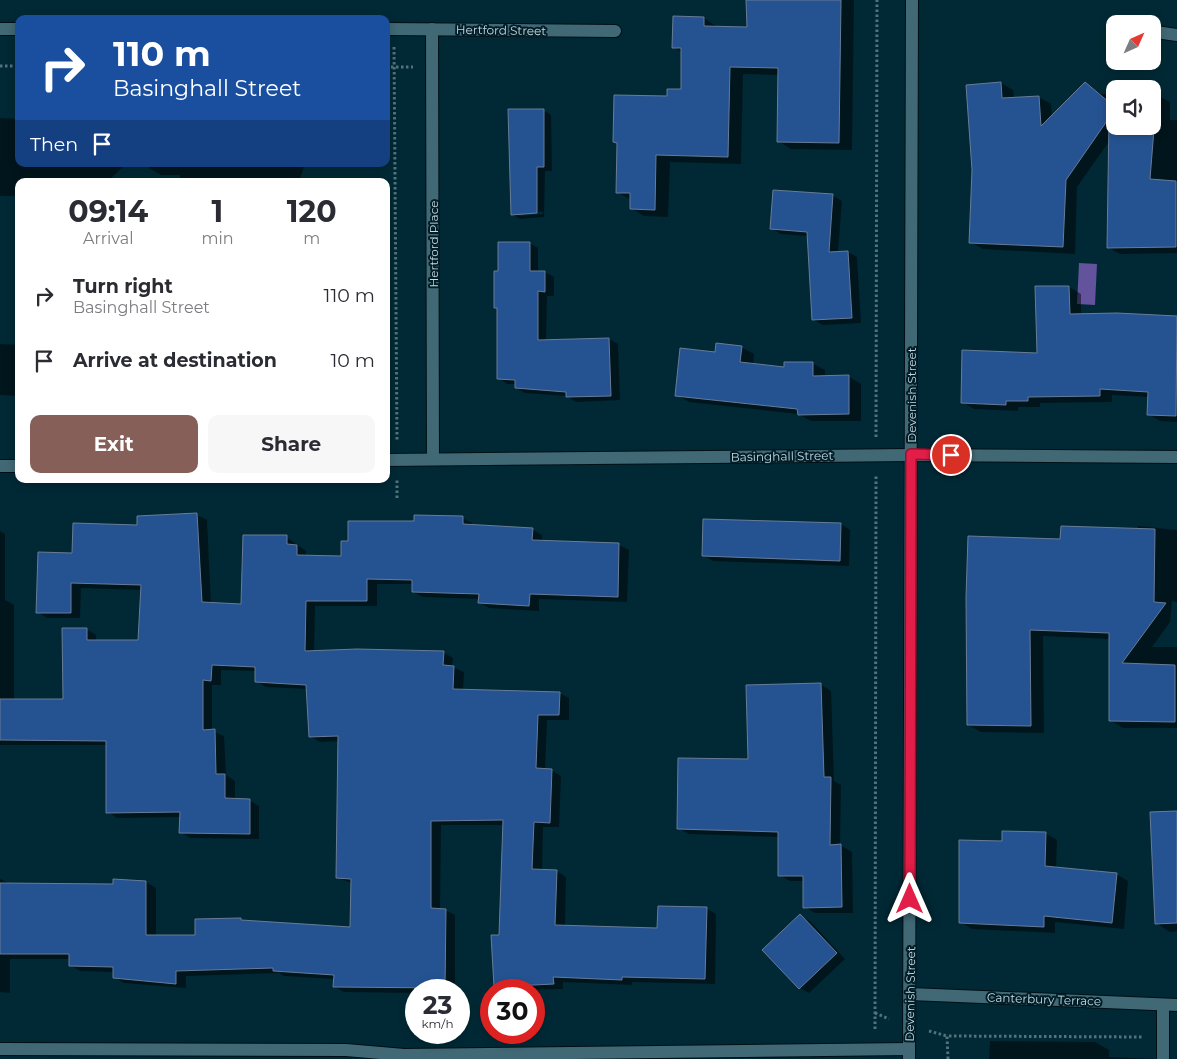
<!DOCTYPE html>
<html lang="en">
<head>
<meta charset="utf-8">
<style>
	:root { --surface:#fff; --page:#f7f7f7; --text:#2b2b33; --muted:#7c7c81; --accent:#855f58 }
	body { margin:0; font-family:Montserrat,sans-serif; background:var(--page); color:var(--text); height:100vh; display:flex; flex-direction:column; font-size:19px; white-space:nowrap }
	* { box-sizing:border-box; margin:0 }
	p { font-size:16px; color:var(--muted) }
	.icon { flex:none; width:28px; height:28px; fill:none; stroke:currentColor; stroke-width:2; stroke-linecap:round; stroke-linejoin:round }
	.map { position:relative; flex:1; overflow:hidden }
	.panel { position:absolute; left:15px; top:178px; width:375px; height:305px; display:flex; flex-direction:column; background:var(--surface); border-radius:10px; box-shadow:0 2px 8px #0003 }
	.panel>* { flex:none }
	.top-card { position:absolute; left:15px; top:15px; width:375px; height:152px; border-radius:10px; box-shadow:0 2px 8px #0003; background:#1a4fa0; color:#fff; overflow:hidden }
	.needle { width:32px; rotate:45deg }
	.controls { position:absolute; left:1106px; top:15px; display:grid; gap:10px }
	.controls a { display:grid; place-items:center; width:55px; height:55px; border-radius:10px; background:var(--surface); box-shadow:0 2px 8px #0003; font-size:25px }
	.speed { position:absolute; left:405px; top:979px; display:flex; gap:10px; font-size:25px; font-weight:700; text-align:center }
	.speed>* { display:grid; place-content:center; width:65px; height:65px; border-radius:50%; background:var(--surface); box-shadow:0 2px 8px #0003; line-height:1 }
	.speed small { font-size:12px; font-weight:400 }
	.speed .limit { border:8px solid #d22; background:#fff; color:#111 }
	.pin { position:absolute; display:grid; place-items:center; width:42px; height:42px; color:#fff; margin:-21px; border:2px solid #fff; border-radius:50%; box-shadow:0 1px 5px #0007 }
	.me { position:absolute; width:55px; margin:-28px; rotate:0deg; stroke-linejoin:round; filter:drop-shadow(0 0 4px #0008) }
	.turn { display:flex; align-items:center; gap:18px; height:105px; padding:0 15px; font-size:22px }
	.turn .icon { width:65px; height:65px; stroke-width:2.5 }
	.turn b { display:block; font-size:35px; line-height:42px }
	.then { display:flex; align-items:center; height:48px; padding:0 15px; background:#0003; gap:10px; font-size:19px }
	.eta { display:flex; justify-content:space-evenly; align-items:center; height:85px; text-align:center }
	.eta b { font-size:30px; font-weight:700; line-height:35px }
	.action { display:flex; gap:10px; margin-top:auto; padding:10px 15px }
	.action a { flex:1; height:58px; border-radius:10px; background:var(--accent); color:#fff; font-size:20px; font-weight:700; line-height:58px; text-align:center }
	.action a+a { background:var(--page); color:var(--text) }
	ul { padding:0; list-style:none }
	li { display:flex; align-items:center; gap:15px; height:65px; padding:0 15px }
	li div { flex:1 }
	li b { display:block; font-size:19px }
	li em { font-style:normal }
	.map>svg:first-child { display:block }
	.water { fill:#63529c }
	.shadow { fill:#0007; fill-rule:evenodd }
	.building { fill:#255392; stroke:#687b97 }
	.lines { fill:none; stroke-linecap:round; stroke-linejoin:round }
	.lane-casing { stroke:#001016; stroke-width:14 }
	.street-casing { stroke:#001016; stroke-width:14 }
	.path { stroke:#52737d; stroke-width:3; stroke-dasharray:2.5 2.5; stroke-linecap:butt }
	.lane { stroke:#416875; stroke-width:12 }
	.street { stroke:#416875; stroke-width:12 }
	.route-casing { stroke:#92132f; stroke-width:12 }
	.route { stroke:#e11d48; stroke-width:9 }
	.labels { text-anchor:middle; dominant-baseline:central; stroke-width:4; stroke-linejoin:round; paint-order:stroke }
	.street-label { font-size:12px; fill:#c5dae2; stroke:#011e28 }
</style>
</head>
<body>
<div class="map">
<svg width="1177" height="1059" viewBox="0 0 1177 1059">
	<rect width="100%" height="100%" fill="#002935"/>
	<path class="water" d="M1079,263L1097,264L1095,305L1077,304Z"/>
	<g class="shadow">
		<path d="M747,0H854L852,150L791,149L778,141L779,75L743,74L741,164L670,162L668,217L644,216L631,208V200L617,192L619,144L614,142L668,98L682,90V52L673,47L704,18L717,27L749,28Z"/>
		<path d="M1001,83L1013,90L1014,99L1039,97L1051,104L1052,117L1086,84L1101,94H1115V126H1152V95H1157L1170,102V120H1177V253L1120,254L1108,247L1110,140L1077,187L1075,254L983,249L970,242Z"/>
		<path d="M543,110L551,115L552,171H545L544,217L520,219L512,214ZM543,212V214L519,216V213Z"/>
		<path d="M0,118L19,119V164H126L108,181H19V196H0Z"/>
		<path d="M149,164H299L304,167L299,181H180V175H161L149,168Z"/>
		<path d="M832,195L842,201L838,252H848L857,257L861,323L823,325L814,320L808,236L781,234L772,229Z"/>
		<path d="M529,243L538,248V272H545L554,277V296H547L546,341L609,339L618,344L620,400L576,402L567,396L525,393L516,388V384H507L498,378L499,272Z"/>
		<path d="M1069,287L1081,294V315L1177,317V422L1160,421L1148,414L1149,397L1112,395V402L1040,403V407H1018V411L974,409L962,402L1038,354Z"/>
		<path d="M0,344L19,345V396L0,395Z"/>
		<path d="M741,347L754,354L753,365L785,368L812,363L825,370V377L848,376L861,384V421H811L798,414L689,402L677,395L716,353Z"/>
		<path d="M197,515L207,520L211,604L243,605L286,537L306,551V556L342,558L349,542L415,522L462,518L472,523V526L532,529L542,535V542L619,545L629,550L627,602L539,599V611L489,608L480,603V599L423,597L413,592L414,584H377V606H315L314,652H443L453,658L452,667L464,672L463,690L559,693L569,698V720H547L545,770H551L561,776L559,827H543L542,870L557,871L566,877L565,927L659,929L706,908L716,914L715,984L632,982V985L563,982V989L501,990L495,987L500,936L504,825H441L440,910H445L455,915V990H416V993L344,992L335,987V979L284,976L279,973L186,976V988L124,983L114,977V972L80,971L70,965V959H10V993L0,992V879L10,884L115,886L146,882L156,888V937L196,936L240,919L245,922L351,929L352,883L338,878L339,741L320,742L310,736L308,689L266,687L256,681L257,671L221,670V685H212V731L224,736L226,775L235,781V800H249L259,806V839L190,838L181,832V817L117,818L108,812V745H0V531L5,534V600L14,605V701L64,700L86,629L96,635V641L139,642L142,590L81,588L80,618H47L38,612L73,554L139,527Z"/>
		<path d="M704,520L841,524L850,530L849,566L713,561L703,555Z"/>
		<path d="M1138,526L1177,530V602L1172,601L1170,622L1152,647H1177V728H1123L1110,720V639L1043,636L1044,733L981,732L968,725L1062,541L1138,530Z"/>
		<path d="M820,684L831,691L834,781L841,785L840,845L852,852L853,913H815L805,907L804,881H790L780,875L779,837L689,834L678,828L749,760Z"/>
		<path d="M1177,813V931L1170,932L1156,923Z"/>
		<path d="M1045,833L1057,840L1056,869L1116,874L1128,881L1124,929L1055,922V933L972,929L960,922Z"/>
		<path d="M800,916L810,921L845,959L809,993L800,988Z"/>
		<path d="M990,1041L1095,1042L1109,1050V1057L1158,1059H989Z"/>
	</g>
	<g class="building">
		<path d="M746,0H841L839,143L777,142L778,68L730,67L728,157L656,155L655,210L630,209V193H616L617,143L613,142L614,95L667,96V89H681V48H672L673,16L704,17V26L747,27Z"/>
		<path d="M1001,82L1002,98L1039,96L1041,126L1085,82L1110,103V100H1115V126H1152V96L1158,95L1159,125L1154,129L1150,179L1176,181V247L1107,248L1109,118L1066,180L1063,247L969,243L972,170L966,85Z"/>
		<path d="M508,109H544V167H537V213L511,215Z"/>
		<path d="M773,190L833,194L829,252L848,251L852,318L812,320L807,232L770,229Z"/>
		<path d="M498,242H530V271H545V292L538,291V340L609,338L611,396L566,397V392L515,388V380L497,379V308H494V271H498Z"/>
		<path d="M1035,286H1069L1070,314L1117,313L1177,316L1176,416L1147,415L1148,392L1100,389V396L1028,397V401H1006V405L961,403L962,350L1037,353Z"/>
		<path d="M716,343L742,346L740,362L784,367V362H813V376L849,375V414L798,415L797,409L675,396L680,348L715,352Z"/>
		<path d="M197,513L202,602L241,604L243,535H287V544L297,545V555L341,556V541H348V521H414V515L463,516V524L533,528L532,540L619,543L618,597L530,594L529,606L478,603L479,594L412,592V580L367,579V601H306L305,651L357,649L444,651L443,665L454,666L453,689L560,692L559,715H538L536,768L552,769L550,823L534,822L532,869L557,870L555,925L657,928L658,906L707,907L705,979L622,977V980L553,977L554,984L494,987L491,935H499L503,820L431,821V908L446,909L445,988L333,987L334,975L273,971V968L176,971V984L113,978V967L69,966V954H0V883L113,884V879L146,881V935H195V919L241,918V920L350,927L351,879L336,878L338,736L309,737L306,685L255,682V667L212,665L211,681L203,680V730L215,729L216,774H225V798L250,799V834L179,833L180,812L106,813V741L0,740V699H63L62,628H87V640H138L141,585L71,583V613H36L38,552L72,553L73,523L137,525V516Z"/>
		<path d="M703,519L841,523L840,561L702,556Z"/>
		<path d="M1061,526L1155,529L1154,602L1166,603L1122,663L1175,665V722L1109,721V633L1030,630L1031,726L967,725L966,597L968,536L1060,539Z"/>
		<path d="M821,683L824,777H831L830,845L841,844L842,907L803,908V876H778V832L677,829L678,758L748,759L746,685Z"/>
		<path d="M1177,811V923L1155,924L1150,812Z"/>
		<path d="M1002,831L1046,832L1045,866L1117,873L1112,923L1044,916V927L959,923V840L1002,841Z"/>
		<path d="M800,914L837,953L799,989L762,950Z"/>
	</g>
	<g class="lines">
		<g class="lane-casing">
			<path id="lane" d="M1163,1059V1005"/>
		</g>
		<g class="street-casing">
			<g id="street">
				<path d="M0,29H19"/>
				<path d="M386,29L615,31"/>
				<path d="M432,29L433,459"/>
				<path d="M1156,32L1177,35"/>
				<path d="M386,460L911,455L1177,457"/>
				<path d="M0,466H19"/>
				<path d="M910,994L1177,1005"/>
				<path d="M0,1049L346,1050L404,1055L909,1049"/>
				<path d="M909,1059L912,0"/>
			</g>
		</g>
		<g class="path">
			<path d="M394,47L397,441"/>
			<path d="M0,66H19"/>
			<path d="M386,67H413"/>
			<path d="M876,437L877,0"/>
			<path d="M397,498V480"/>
			<path d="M875,1013L889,1019"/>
			<path d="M875,1029L876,476"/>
			<path d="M929,1031L947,1036"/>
			<path d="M948,1059L947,1036L1144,1037"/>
		</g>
		<use href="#lane" class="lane"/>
		<use href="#street" class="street"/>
	</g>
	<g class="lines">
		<g class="route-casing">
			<path id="route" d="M910,899L911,454L951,455"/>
		</g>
		<use href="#route" class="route"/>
	</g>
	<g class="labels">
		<g class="street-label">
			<text transform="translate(501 30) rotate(1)">Hertford Street</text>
			<text transform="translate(433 244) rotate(-90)">Hertford Place</text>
			<text transform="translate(911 395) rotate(-90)">Devenish Street</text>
			<text transform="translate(782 456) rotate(-1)">Basinghall Street</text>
			<text transform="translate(910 994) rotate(-89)">Devenish Street</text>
			<text transform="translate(1044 999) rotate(2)">Canterbury Terrace</text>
		</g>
	</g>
</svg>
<div class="controls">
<a><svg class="needle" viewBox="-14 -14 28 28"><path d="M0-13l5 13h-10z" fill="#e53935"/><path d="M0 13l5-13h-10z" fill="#7c7c81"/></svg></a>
<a><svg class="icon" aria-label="sound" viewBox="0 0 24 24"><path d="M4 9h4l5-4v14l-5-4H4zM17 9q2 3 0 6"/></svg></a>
</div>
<div class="speed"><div>23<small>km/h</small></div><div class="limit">30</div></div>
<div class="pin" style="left:951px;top:455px;background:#d93025"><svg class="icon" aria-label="arrive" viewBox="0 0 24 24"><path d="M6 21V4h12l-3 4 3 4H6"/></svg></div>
<svg class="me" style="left:910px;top:899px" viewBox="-20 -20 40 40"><path d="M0-17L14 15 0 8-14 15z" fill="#e11d48" stroke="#fff" stroke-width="4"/></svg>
<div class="top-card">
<div class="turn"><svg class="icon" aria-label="right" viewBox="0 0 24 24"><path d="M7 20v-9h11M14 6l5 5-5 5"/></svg><div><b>110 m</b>Basinghall Street</div></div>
<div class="then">Then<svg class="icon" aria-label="arrive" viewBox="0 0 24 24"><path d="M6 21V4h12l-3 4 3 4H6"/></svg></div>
</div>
<section class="panel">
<div class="eta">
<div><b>09:14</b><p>Arrival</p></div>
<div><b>1</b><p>min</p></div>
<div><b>120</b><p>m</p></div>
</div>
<ul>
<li><svg class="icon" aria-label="right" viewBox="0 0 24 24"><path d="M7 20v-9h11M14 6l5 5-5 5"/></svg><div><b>Turn right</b><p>Basinghall Street</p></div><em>110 m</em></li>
<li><svg class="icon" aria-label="arrive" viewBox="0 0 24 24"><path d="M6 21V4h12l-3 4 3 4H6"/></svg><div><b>Arrive at destination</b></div><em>10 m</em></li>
</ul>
<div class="action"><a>Exit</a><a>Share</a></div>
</section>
</div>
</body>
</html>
